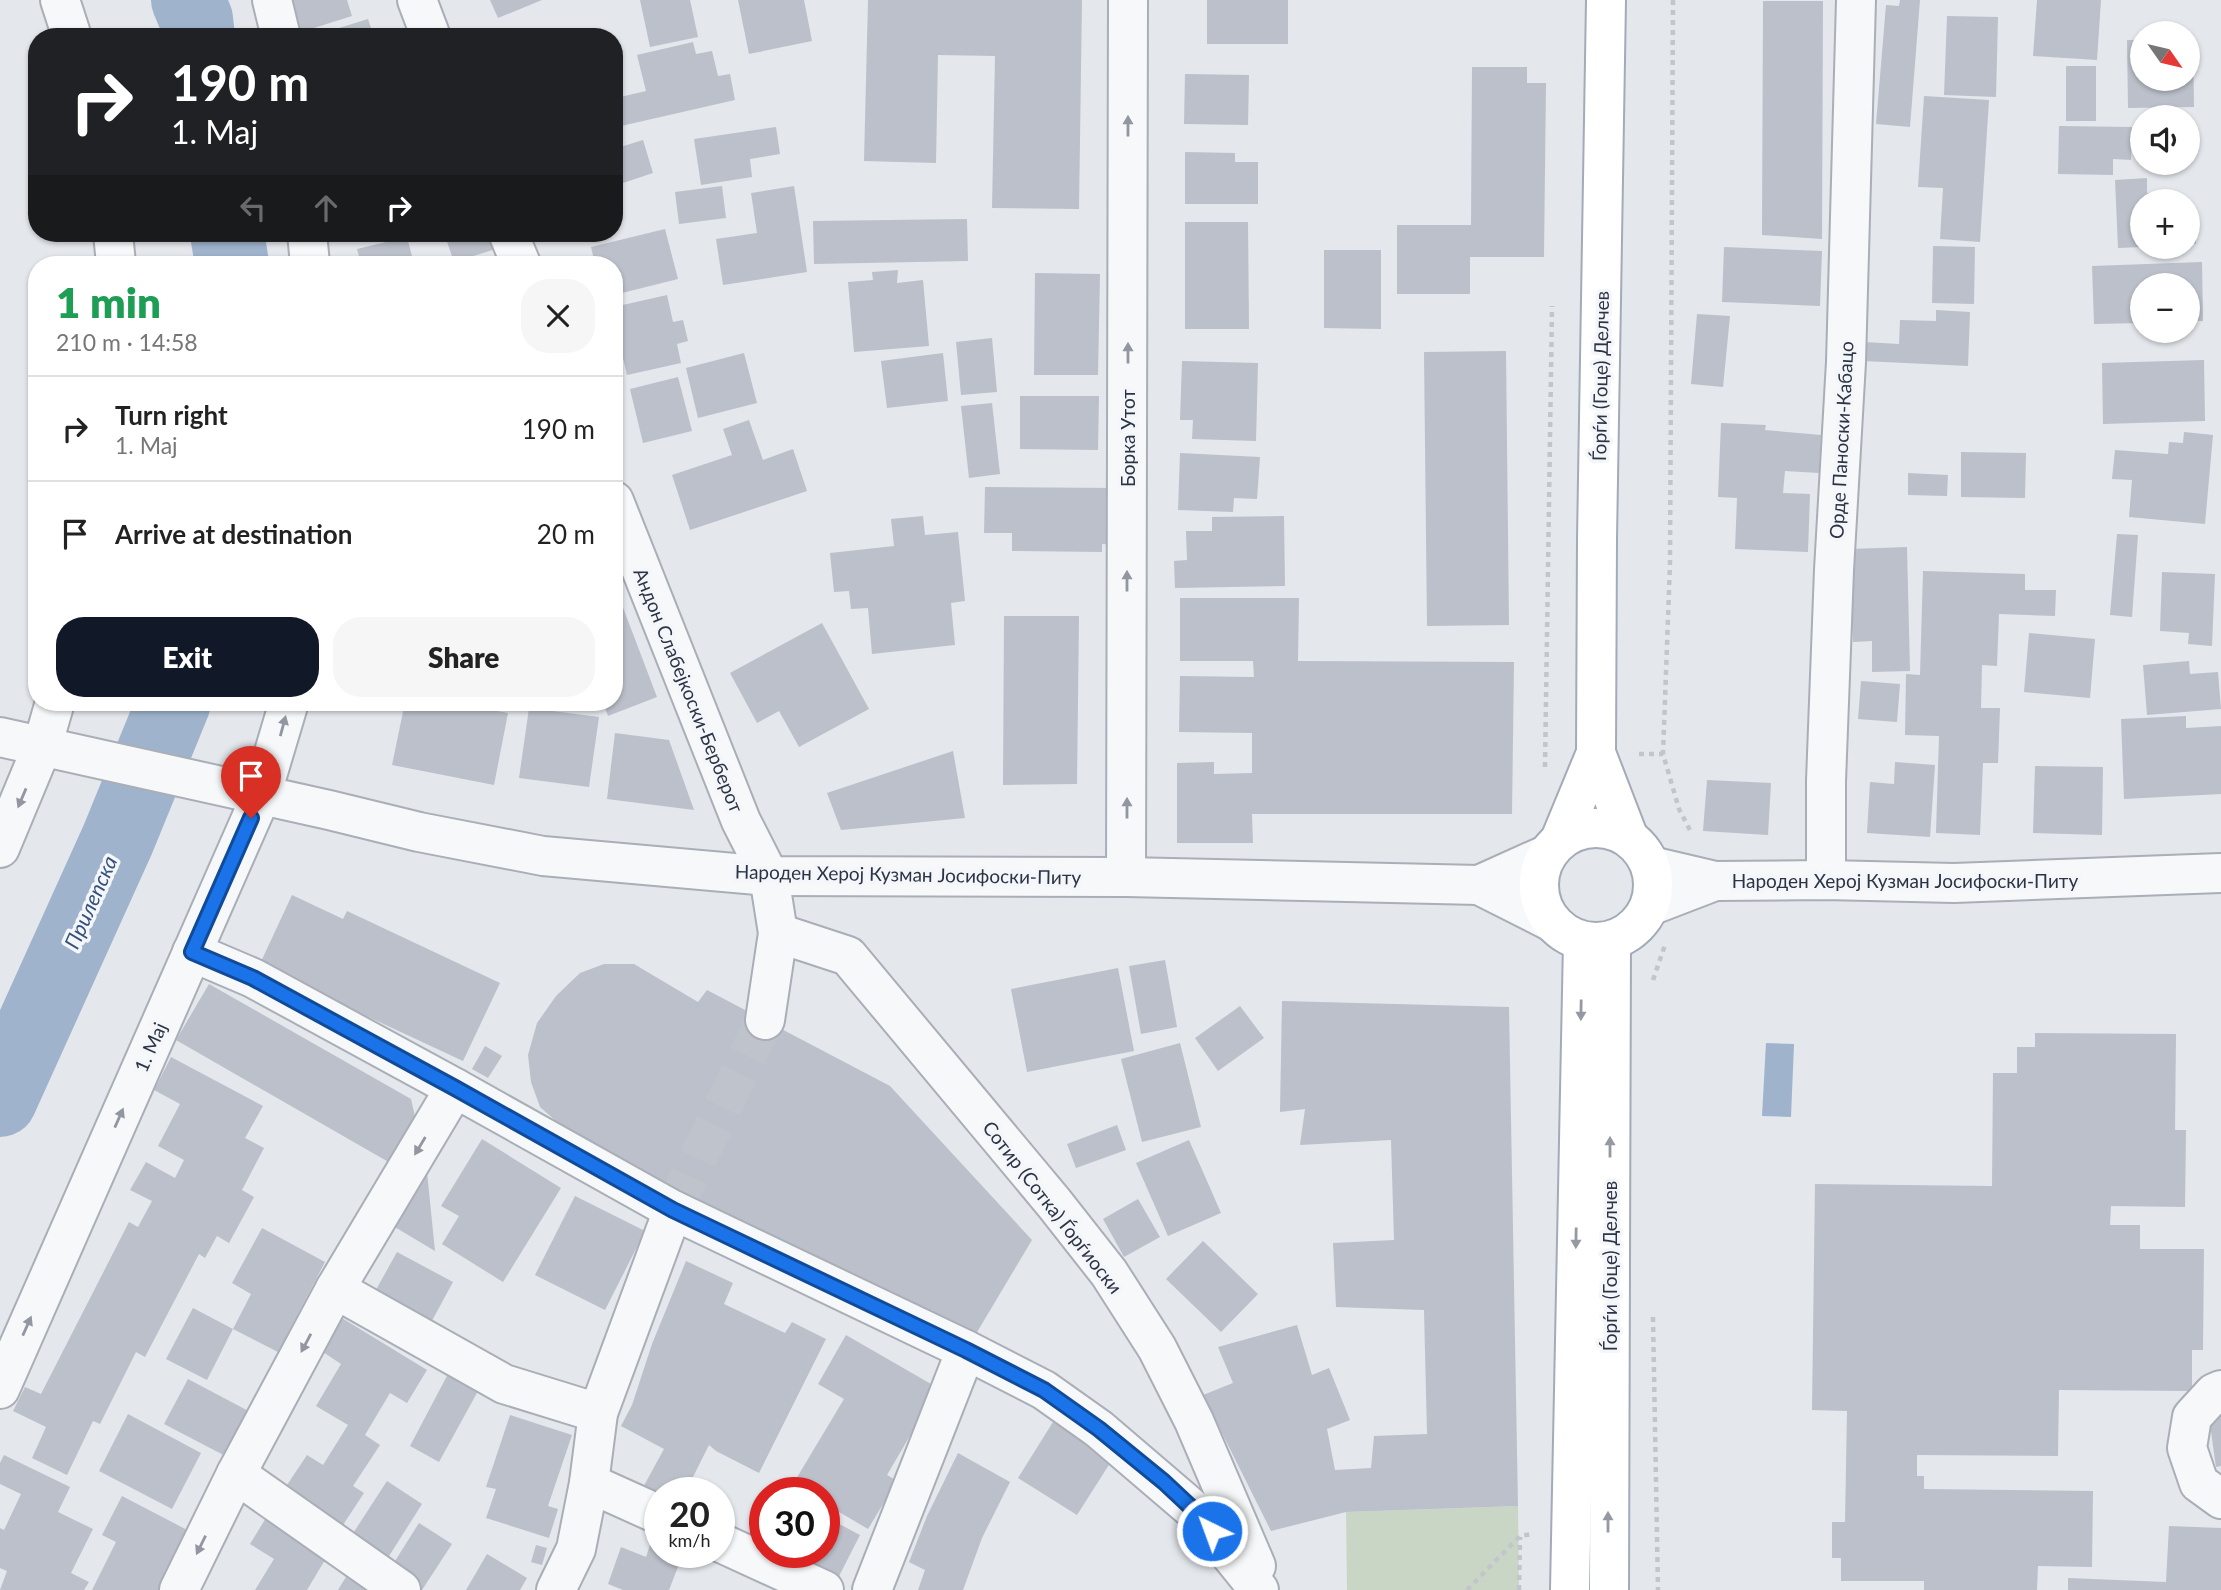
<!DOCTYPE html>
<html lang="en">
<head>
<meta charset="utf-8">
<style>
	:root { --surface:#fff; --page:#f6f6f6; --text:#222; --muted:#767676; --line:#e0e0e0; --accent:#111827 }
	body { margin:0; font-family:Lato,sans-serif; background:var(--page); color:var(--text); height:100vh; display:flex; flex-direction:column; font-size:26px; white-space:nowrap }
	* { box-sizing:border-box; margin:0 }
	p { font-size:23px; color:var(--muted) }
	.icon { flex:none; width:38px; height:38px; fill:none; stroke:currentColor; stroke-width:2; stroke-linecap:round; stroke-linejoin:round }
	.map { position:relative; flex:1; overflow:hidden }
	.side { position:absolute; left:28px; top:256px; width:595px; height:455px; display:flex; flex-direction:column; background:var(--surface); border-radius:28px; box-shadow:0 2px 5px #0004 }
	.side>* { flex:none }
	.guide { position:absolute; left:28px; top:28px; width:595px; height:214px; border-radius:28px; box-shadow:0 2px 5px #0004; background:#202124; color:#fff; overflow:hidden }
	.needle { width:46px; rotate:124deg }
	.tools { position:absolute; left:2130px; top:21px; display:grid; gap:14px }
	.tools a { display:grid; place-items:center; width:70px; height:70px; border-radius:50%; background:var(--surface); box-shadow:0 2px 5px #0004; font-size:35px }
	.speed { position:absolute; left:644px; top:1477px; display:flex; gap:14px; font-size:35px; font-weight:700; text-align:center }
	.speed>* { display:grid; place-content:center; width:91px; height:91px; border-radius:50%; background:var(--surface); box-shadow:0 2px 5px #0004; line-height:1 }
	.speed small { font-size:18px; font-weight:400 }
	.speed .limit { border:10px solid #d22; background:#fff; color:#111 }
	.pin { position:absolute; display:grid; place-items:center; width:60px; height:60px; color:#fff; margin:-72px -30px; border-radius:50% 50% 50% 0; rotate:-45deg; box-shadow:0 0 7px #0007 }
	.pin .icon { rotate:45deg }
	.me { position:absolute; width:77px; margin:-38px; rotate:318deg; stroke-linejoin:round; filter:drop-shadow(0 0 5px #0008) }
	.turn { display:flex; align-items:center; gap:24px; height:147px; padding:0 28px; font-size:32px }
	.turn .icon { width:91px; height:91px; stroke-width:2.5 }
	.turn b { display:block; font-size:49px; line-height:60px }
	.lanes { display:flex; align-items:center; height:66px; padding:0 28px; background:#0003; justify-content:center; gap:35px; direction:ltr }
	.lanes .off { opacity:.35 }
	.round { display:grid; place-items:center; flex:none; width:74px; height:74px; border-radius:28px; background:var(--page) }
	.headline { display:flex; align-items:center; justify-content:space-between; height:119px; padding:0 28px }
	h1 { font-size:42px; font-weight:800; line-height:52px; color:#1e9e55 }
	.cta { display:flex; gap:14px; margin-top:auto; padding:14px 28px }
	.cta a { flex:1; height:80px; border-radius:28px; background:var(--accent); color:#fff; font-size:28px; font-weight:800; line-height:80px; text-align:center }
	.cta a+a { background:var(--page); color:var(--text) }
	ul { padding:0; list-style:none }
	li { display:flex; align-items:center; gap:21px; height:105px; padding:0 28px; border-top:2px solid var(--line) }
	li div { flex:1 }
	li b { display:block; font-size:26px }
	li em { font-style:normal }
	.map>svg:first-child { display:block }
	.green { fill:#c9d6c5 }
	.water { fill:#9fb4cc }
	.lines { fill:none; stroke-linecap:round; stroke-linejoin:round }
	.river { stroke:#9fb4cc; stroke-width:74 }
	.building { fill:#bbc0ca }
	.minor-tunnel { stroke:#bfc3cb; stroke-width:38; stroke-dasharray:38 19; stroke-linecap:butt }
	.minor-casing { stroke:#a9aeb7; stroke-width:42 }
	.major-casing { stroke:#a3abb8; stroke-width:42 }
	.path { stroke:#c2c5cb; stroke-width:4.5; stroke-dasharray:5 5; stroke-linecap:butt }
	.minor { stroke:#f7f8fa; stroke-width:38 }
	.major { stroke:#fff; stroke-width:38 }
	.oneway { fill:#9196a0 }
	.oneway2 { fill:#959aa2 }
	.route-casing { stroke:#114b97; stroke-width:18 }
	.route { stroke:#1a73e8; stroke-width:12 }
	.labels { text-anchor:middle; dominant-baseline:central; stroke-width:7; stroke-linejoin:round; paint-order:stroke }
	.street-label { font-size:19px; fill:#2b3445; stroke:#f4f6f9 }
	.water-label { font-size:21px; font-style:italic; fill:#34527a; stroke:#f4f6f9 }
</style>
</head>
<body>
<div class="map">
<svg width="2221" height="1590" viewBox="0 0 2221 1590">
	<rect width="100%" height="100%" fill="#e4e7ec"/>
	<path class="green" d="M1518,1506L1519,1590H1347L1346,1512Z"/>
	<path class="water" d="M1766,1043L1794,1044L1791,1117L1762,1116Z"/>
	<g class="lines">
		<g class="river">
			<path d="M188,0L196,19L198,37"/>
			<path d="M227,233L232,264"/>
			<path d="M0,1100L118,839L174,702"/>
		</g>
	</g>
	<g class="building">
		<path d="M288,0H347L352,16L298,33Z"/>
		<path d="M490,0H542L498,18Z"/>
		<path d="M640,0H690L698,37L650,47Z"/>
		<path d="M738,0H804L812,41L749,54Z"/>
		<path d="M868,0H1082L1079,209L992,208L995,56L938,55L936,163L864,161Z"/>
		<rect x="1207" y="0" width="81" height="44"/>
		<path d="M1900,0H1920L1910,127L1876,124L1886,5L1899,6Z"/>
		<path d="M2037,0H2101L2097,60L2033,56Z"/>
		<path d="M1763,1H1823L1822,239L1762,235Z"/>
		<path d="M1947,16L1998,17L1996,97L1944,95Z"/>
		<path d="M368,19L374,37H320V34Z"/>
		<path d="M2188,39H2193L2194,107L2128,108L2127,40H2142V79H2188Z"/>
		<path d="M693,42L696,54L712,51L718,76L730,74L735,100L621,126L616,98L646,91L637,55Z"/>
		<rect x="2066" y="66" width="30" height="55"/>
		<path d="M1472,67H1527V83H1546L1544,257H1470V294H1397V225H1471Z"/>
		<path d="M1185,74L1249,75L1248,125L1184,124Z"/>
		<path d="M1924,96L1989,100L1980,242L1940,239L1943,188L1918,187Z"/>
		<path d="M2059,126L2132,127L2131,160L2113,159V175L2058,174Z"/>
		<path d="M776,127L780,154L750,159L752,177L701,185L694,139Z"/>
		<path d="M643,140L653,173L614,186V149Z"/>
		<path d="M1185,152L1235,153V162H1258V204H1185Z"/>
		<path d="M2147,178V193L2162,192L2163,201H2142V247L2118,248L2115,180Z"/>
		<path d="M722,186L726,218L679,224L675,192Z"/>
		<path d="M794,186L807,272L723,285L716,239L757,233L751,193Z"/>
		<path d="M2188,205H2194L2196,244H2188Z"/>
		<path d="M967,219L968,261L814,264L813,221Z"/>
		<path d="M1185,222H1248L1249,329H1185Z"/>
		<path d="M665,229L678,279L614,295V264H595L591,247Z"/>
		<path d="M331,233H372V234L333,242Z"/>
		<path d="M444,233H494L499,248L454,262Z"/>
		<path d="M407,237L414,264H361L357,249Z"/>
		<path d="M1933,246L1975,247L1974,304L1932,303Z"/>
		<path d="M1724,247L1822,251L1820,306L1722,302Z"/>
		<path d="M1324,250H1381V329L1324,328Z"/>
		<path d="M2202,262L2203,321H2188V285H2142V323L2094,324L2092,266Z"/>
		<path d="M898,270L897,283L923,280L929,346L854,352L848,282L873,280L872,272Z"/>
		<path d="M1035,273L1100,274L1098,375H1034Z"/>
		<path d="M667,295L673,322L683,320L688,341L677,344L681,363L627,375L614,320V307Z"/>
		<path d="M1936,310L1970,312L1968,366L1863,361L1864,342L1899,344L1900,320L1936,321Z"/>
		<path d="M1697,314L1730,316L1723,387L1691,384Z"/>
		<path d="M992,338L997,392L961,395L956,342Z"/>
		<path d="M1506,351L1509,625L1427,626L1424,352Z"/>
		<path d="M744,353L757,403L698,418L686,368Z"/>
		<path d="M943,353L948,401L887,408L881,361Z"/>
		<path d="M2204,360L2205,421L2103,424L2102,363Z"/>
		<path d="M1182,361L1258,363L1256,441L1192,439L1193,420H1180Z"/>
		<path d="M678,377L692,431L643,443L630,389Z"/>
		<path d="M1020,396H1099L1098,450L1020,449Z"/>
		<path d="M992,403L1000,474L969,478L961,406Z"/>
		<path d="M749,420L763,460L793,449L807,491L690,530L672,475L732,455L723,429Z"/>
		<path d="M1721,423L1766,425L1765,430L1821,435L1819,473L1785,471L1783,493L1810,494L1808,552L1735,549L1737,498L1718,497Z"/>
		<path d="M2184,432L2213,435L2205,524L2129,517L2132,480L2112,479L2115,450L2168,454L2169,442L2183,443Z"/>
		<path d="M1961,452L2026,453L2025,498L1961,497Z"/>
		<path d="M1180,453L1260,457L1257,499L1234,498L1233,512L1178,510Z"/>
		<path d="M1908,473L1948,475L1947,496L1908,495Z"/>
		<path d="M985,487L1117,488L1116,545L1102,544V552L1012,551V533H984Z"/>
		<path d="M923,516L925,535L958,532L965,601L951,603L955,645L872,654L868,608L851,609L849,591L834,592L830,553L894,546L891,519Z"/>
		<path d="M1284,516L1285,586L1175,588L1174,561L1187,560L1186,531H1212V517Z"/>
		<path d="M2117,534L2138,535L2132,617L2110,615Z"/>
		<path d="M1907,547L1910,671L1872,672V641L1853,642L1850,549Z"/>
		<path d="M1923,571L2025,574V590H2056L2055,616L1999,614L1997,666L1982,665L1981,708H2000L1998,763H1983L1980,835L1936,833L1939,736L1905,735L1906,674L1920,675Z"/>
		<path d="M2162,572L2215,574L2212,646L2188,644L2189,633L2160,631Z"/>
		<path d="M614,584L657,697L608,716L603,702H614Z"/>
		<path d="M1180,598H1299L1298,661L1514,662L1512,814H1252L1253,843H1177V763L1214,762V774L1252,773V733L1179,732L1180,676L1254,677L1253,661H1180Z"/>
		<path d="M1004,616H1079L1077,784L1003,785Z"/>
		<path d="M822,623L869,709L799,747L779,711L757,723L730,673Z"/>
		<path d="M2029,633L2095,639L2090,698L2024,692Z"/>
		<path d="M2189,661L2190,674L2218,672L2221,709L2147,715L2143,665Z"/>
		<path d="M1861,681L1900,684L1897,722L1858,719Z"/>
		<path d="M405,702H449L508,713L494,785L392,765Z"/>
		<path d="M529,708L599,717L589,787L519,778Z"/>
		<path d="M2186,716V728L2221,726V794L2124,799L2121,719Z"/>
		<path d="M615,733L669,740L694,810L607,799Z"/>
		<path d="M953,751L965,818L841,830L827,793Z"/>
		<path d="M1895,762L1935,765L1930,837L1867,833L1870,782L1894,784Z"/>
		<path d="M2035,766L2103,767L2102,835L2033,833Z"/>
		<path d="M1707,780L1771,783L1768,835L1703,831Z"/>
		<path d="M292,895L343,919L347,911L500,983L463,1061L259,966Z"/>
		<path d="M1165,960L1177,1027L1141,1034L1129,966Z"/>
		<path d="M604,964H634L698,1002L707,990L890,1086L1032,1240L970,1344L621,1166L564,1128L540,1107L531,1082L528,1055L537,1023L556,996L580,973Z"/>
		<path d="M1118,968L1134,1051L1027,1072L1011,989Z"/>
		<path d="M209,984L411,1099L416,1121L392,1164L176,1040Z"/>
		<path d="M1282,1001L1509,1007L1518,1506L1346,1512L1271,1531L1203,1395L1233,1383L1218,1347L1297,1325L1312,1375L1329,1368L1350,1420L1327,1429L1335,1470L1371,1468L1374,1436L1427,1434L1424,1310L1336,1307L1333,1243L1394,1240L1391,1140L1300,1145L1305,1109L1280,1112Z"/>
		<path d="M1240,1006L1264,1038L1218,1071L1195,1038Z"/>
		<path d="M2035,1033L2176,1034L2175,1130H2186L2185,1207L2111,1206L2110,1225H2140V1249H2204L2203,1350H2192V1391L2059,1390L2058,1456L1917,1455V1476H1924V1489L2093,1491L2092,1567L2038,1566L2037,1590H1924V1581H1841V1558H1832V1522H1845L1847,1411L1812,1410L1815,1184L1992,1186L1993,1073H2017V1047H2035Z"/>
		<path d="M1180,1043L1201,1127L1142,1142L1121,1059Z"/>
		<path d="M485,1046L502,1056L488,1078L472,1069Z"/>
		<path d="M171,1057L263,1106L245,1138L264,1148L242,1190L254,1197L229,1243L217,1236L205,1258L199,1254L145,1357L136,1352L100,1424L93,1421L67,1475L32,1458L46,1427L13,1411L25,1387L41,1394L129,1222L138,1227L152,1201L130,1190L146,1162L175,1178L184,1160L158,1146L180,1104L154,1090Z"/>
		<path d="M1117,1125L1126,1150L1076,1168L1067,1144Z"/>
		<path d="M482,1139L561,1188L503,1282L442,1244L459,1216L441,1206Z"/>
		<path d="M1189,1140L1221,1213L1168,1236L1136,1163Z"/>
		<path d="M426,1162L435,1251L388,1223Z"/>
		<path d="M575,1196L645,1231L605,1310L535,1275Z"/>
		<path d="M1138,1199L1160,1237L1124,1257L1103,1219Z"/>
		<path d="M262,1228L325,1262L278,1352L233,1329L251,1294L232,1283Z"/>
		<path d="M1203,1241L1258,1294L1221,1332L1166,1279Z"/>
		<path d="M397,1252L453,1282L428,1328L372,1297Z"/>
		<path d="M686,1261L733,1283L724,1304L785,1333L792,1322L826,1339L759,1473L716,1451L709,1445L685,1493H660V1501L641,1491L664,1449L621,1426L632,1405L652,1344Z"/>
		<path d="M193,1308L233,1329L207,1380L166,1359Z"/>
		<path d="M337,1315L427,1370L407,1403L390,1393L365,1435L380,1445L353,1486L364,1493L337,1534L279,1497L307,1455L323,1465L348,1425L316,1406L341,1364L317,1348Z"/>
		<path d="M846,1335L938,1388L887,1475L897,1481L868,1529L824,1503V1493H808L793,1484L844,1399L818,1384Z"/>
		<path d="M448,1374L478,1391L439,1462L410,1446Z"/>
		<path d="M188,1379L256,1415L233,1460L164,1424Z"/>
		<path d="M128,1414L201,1453L172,1509L99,1471Z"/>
		<path d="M510,1415L572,1435L548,1506L558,1509L549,1538L486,1518L496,1489L486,1487Z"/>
		<path d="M2221,1415V1466L2216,1467L2209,1417Z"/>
		<path d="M1053,1422L1112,1460L1077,1515L1018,1478Z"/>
		<path d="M958,1453L1010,1482L982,1538L963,1590H918L925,1570L909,1562L927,1516Z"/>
		<path d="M4,1455L70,1487L58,1512L93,1529L71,1573L89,1582L84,1590H0L7,1571L0,1568V1528L4,1530L21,1494L0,1484V1463Z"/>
		<path d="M387,1481L422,1504L384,1564L348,1541Z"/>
		<path d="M122,1496L193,1533L164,1590H92L116,1542L102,1535Z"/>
		<path d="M269,1513L331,1550L307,1590H255L274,1559L250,1544Z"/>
		<path d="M824,1516L860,1535L835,1584L796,1563L801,1552H824Z"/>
		<path d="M419,1523L452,1544L422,1590L390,1569Z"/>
		<path d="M2169,1526L2221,1528V1590H2068V1578L2166,1582Z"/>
		<path d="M651,1542L660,1546V1552L683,1554L669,1590H623L608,1584L621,1547L646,1557Z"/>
		<path d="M536,1545L547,1548L542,1565L531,1562Z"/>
		<path d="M487,1554L527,1578L520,1590H466Z"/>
		<path d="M349,1572L378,1590H338Z"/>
	</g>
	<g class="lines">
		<path class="minor-tunnel" d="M673,1210L765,1020"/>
		<g class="minor-casing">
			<g id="minor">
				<path d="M60,0L72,37"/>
				<path d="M272,0L281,37"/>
				<path d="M417,0L431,37"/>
				<path d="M113,233L116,264"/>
				<path d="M307,233L310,264"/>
				<path d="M508,233L521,264"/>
				<path d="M614,501L741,821L769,876L778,933L765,1020"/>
				<path d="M0,737L329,810L419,832L543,856L769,876L1126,877L1479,885L1548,854"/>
				<path d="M0,848L42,747L55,702"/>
				<path d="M1651,866L1715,881L1826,880L1954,883L2221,873"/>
				<path d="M1126,877L1128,0"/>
				<path d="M1826,880V781L1834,570L1846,362L1856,0"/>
				<path d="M1479,885L1552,922"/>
				<path d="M1650,906L1715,881"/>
				<path d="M778,933L848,956L1054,1203L1109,1273L1157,1348L1194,1421L1256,1566"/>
				<path d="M192,952L253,978L455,1088L673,1210L966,1350L1044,1390L1099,1429L1196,1512L1259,1590"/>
				<path d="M335,1289L504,1384L598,1413"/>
				<path d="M0,1389L261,796L289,702"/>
				<path d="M2221,1390L2214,1393L2192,1417L2187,1448L2199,1483L2221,1499"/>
				<path d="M236,1474L401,1590"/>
				<path d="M589,1483L660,1515"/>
				<path d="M719,1542L824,1590"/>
				<path d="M179,1590L236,1474L335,1289L455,1088"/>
				<path d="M556,1590L576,1549L589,1483L598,1413L673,1210"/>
				<path d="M872,1590L966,1350"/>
			</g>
		</g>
		<g class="major-casing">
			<g id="major">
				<path d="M1606,0L1597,539L1596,753L1628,836"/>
				<circle cx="1596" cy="885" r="57"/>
				<path d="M1560,840L1596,753"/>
				<path d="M1570,1590L1583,942"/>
				<path d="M1609,1590L1611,941"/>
			</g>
		</g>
		<g class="path">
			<path d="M1673,0L1670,564L1663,754L1679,809L1692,834"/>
			<path d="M1639,754H1663"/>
			<path d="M1545,767L1552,306"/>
			<path d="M1653,980L1665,945"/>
			<path d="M1653,1317L1658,1590"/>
			<path d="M1467,1590L1520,1536L1533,1534"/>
			<path d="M1519,1590L1520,1537"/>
		</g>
		<use href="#minor" class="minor"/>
		<use href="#major" class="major"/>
	</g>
	<defs><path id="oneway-solid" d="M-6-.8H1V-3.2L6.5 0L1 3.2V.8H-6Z" transform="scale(1.75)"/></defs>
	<g class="oneway">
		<use href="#oneway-solid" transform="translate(1128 126) rotate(-90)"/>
		<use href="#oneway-solid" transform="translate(1128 353) rotate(-90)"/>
		<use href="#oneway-solid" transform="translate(1127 581) rotate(-90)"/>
		<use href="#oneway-solid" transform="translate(283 726) rotate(-75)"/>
		<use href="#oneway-solid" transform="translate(22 798) rotate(113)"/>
		<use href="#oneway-solid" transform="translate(1127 808) rotate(-90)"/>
		<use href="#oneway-solid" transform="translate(119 1118) rotate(-66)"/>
		<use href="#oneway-solid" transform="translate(420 1146) rotate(121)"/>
		<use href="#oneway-solid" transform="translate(27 1326) rotate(-66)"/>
		<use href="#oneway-solid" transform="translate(306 1343) rotate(118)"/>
		<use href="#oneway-solid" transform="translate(201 1545) rotate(116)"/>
	</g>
	<g class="oneway2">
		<use href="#oneway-solid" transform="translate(1581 1010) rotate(91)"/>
		<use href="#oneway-solid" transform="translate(1610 1147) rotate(-90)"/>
		<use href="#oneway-solid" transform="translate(1576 1238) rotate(91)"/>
		<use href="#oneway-solid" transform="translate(1608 1522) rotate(-90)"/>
	</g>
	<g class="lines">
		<g class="route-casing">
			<path id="route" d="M251,818L192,952L253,978L455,1088L673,1210L966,1350L1044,1390L1099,1429L1164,1482L1196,1512L1212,1531"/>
		</g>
		<use href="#route" class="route"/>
	</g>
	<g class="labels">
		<g class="street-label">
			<text transform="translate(1600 376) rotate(-89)">Ѓорѓи (Гоце) Делчев</text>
			<text transform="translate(1127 438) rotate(-90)">Борка Утот</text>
			<text transform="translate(1841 440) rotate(-87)">Орде Паноски-Кабацо</text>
			<text transform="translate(689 690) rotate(68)">Андон Слабејкоски-Берберот</text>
			<text transform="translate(908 874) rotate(1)">Народен Херој Кузман Јосифоски-Питу</text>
			<text x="1905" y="880">Народен Херој Кузман Јосифоски-Питу</text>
			<text transform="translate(150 1047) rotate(-66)">1. Мај</text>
			<text transform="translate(1053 1207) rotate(52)">Сотир (Сотка) Ѓорѓиоски</text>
			<text transform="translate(1609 1266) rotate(-90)">Ѓорѓи (Гоце) Делчев</text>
		</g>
		<g class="water-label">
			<text transform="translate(90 902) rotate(-66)">Прилепска</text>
		</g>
	</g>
</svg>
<div class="tools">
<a><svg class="needle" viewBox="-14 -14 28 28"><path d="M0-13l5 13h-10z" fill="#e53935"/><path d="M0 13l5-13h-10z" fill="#767676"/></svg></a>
<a><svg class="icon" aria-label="sound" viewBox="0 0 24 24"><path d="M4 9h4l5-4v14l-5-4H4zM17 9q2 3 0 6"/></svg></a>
<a>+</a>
<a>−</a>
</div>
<div class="speed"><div>20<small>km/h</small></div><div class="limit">30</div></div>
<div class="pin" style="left:251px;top:818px;background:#d93025"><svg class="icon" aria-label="arrive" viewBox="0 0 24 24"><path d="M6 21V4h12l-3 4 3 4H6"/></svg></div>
<svg class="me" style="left:1212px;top:1531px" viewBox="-20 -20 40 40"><circle r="17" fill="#1a73e8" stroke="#fff" stroke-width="3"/><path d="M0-11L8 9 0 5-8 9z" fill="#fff"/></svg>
<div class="guide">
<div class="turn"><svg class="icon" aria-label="right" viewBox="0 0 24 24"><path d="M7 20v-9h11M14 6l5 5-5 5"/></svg><div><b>190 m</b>1. Мај</div></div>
<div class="lanes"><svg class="icon off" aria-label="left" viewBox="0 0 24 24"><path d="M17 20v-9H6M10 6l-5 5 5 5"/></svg><svg class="icon off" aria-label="ahead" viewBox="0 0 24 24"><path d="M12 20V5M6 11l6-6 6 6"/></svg><svg class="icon" aria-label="right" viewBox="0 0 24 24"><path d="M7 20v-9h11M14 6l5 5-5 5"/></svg></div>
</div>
<section class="side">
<div class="headline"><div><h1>1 min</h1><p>210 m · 14:58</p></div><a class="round"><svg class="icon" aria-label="close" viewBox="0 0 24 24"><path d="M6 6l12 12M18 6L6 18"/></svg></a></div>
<ul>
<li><svg class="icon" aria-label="right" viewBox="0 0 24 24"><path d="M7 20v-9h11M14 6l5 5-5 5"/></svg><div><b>Turn right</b><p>1. Мај</p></div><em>190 m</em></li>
<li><svg class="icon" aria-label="arrive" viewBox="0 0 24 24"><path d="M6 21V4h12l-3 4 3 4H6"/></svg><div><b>Arrive at destination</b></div><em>20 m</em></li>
</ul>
<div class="cta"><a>Exit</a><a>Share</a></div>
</section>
</div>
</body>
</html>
